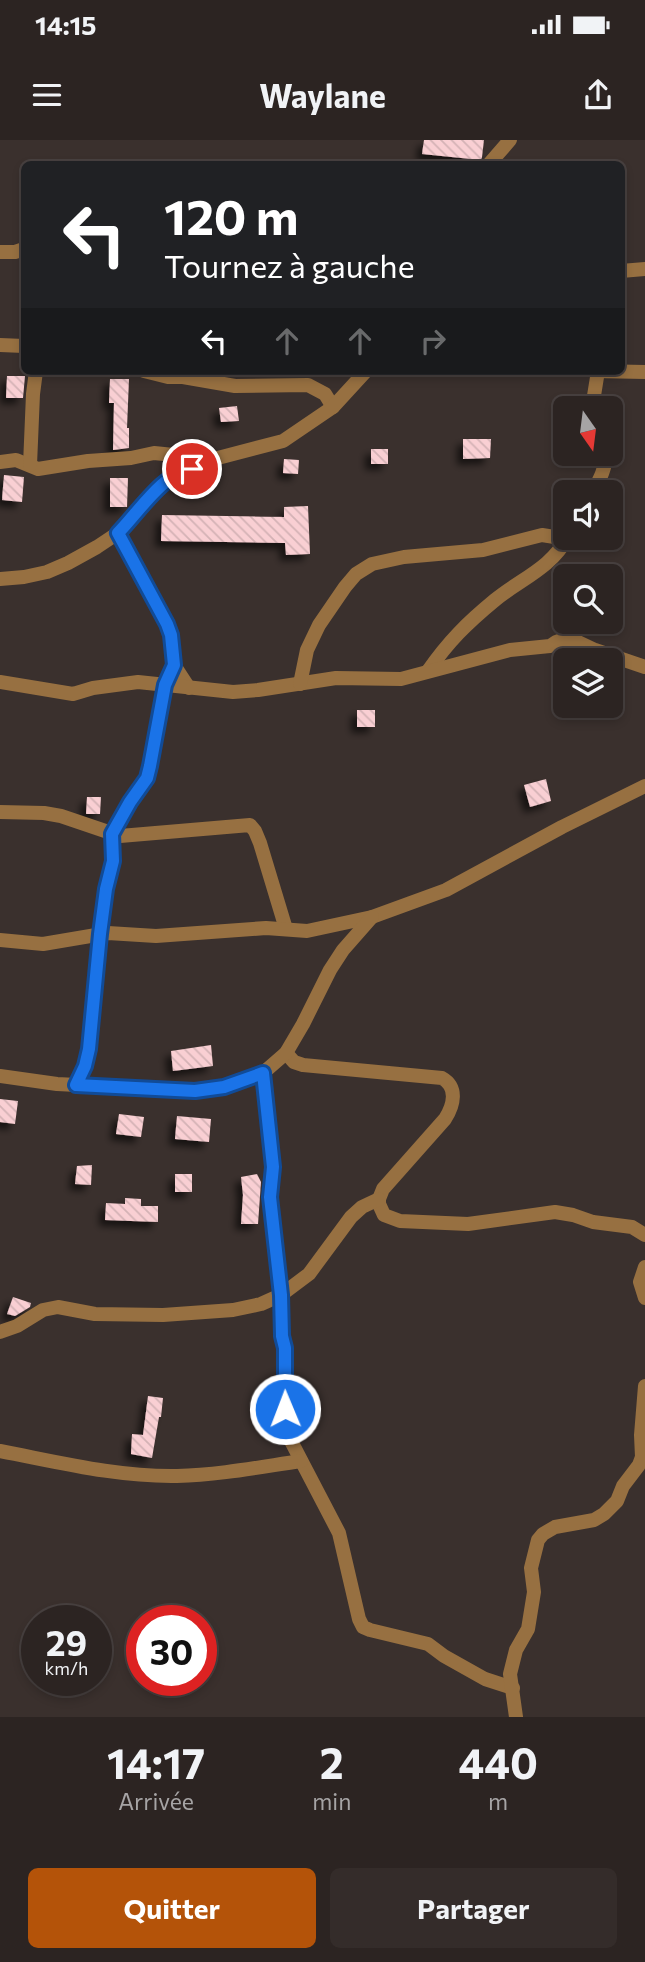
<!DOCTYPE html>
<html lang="fr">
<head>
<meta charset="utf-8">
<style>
	:root { --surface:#2c2422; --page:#342c2a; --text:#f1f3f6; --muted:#a6a4a5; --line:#484140; --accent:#b45309 }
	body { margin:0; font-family:Commissioner,sans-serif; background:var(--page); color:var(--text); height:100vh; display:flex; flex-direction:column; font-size:26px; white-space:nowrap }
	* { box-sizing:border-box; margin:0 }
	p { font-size:23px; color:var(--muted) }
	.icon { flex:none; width:38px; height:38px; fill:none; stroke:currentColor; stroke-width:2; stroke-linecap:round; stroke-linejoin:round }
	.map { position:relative; height:1577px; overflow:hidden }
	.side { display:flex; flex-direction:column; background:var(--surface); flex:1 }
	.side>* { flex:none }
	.banner { position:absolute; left:21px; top:21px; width:604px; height:214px; border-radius:10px; box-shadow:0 4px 10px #0003,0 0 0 2px var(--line); background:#202124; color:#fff; overflow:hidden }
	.needle { width:46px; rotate:166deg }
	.buttons { position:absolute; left:553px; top:256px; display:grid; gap:14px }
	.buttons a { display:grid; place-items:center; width:70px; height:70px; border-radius:10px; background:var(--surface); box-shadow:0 4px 10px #0003,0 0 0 2px var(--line); font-size:35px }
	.speed { position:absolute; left:21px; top:1465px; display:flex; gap:14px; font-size:35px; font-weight:700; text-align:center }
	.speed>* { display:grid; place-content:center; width:91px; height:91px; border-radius:50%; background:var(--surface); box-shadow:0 4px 10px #0003,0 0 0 2px var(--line); line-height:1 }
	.speed small { font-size:18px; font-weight:400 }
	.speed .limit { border:10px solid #d22; background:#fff; color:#111 }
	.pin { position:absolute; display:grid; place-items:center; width:60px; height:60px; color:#fff; margin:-30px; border:4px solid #fff; border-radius:50%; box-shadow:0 2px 7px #0007 }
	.me { position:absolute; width:77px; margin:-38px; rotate:359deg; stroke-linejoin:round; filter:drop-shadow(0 0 5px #0008) }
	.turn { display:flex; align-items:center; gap:24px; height:147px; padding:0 28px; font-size:32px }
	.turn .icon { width:91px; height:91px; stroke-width:2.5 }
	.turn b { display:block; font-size:49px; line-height:60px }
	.lanes { display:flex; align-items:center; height:66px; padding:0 28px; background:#0003; justify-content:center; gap:35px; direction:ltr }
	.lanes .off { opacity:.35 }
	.eta { display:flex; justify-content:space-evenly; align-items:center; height:119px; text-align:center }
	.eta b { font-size:42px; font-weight:700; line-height:49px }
	.primary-button { display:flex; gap:14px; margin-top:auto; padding:14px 28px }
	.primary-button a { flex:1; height:80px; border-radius:10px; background:var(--accent); color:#fff; font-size:28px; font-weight:700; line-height:80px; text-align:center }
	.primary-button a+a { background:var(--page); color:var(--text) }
	.status { display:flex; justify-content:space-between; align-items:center; height:49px; padding:0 35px; background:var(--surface); direction:ltr }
	.status svg { height:19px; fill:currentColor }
	header { display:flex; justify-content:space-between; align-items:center; height:91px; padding:0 28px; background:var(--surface); font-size:32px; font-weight:700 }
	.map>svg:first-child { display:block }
	.building { fill:url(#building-back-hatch); filter:url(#shadow) }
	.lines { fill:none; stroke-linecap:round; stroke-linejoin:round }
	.minor { stroke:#977041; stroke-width:14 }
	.route-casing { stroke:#114b97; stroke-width:18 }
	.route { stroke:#1a73e8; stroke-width:12 }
</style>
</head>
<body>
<div class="status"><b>14:15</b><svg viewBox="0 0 49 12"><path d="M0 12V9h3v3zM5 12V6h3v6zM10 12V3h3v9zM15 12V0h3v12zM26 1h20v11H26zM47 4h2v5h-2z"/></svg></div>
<header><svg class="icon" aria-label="menu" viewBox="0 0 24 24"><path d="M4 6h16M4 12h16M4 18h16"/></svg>Waylane<svg class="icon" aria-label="share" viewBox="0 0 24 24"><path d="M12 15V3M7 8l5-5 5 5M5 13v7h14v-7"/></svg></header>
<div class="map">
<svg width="645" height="1577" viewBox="0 0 645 1577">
	<defs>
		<pattern id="building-back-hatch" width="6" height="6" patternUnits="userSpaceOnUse" patternTransform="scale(1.75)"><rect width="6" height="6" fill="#f9cfd3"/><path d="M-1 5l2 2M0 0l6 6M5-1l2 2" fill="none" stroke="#d4b2b5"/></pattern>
		<filter id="shadow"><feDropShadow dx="-6" dy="6" stdDeviation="3.5" flood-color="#0009"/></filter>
	</defs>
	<rect width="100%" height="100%" fill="#3a302d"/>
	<g class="building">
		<path d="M424,0H484L482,17L481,20L422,14Z"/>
		<path d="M7,236H25L23,258H6Z"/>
		<path d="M110,239H129L127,288H129V308L113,310L114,263H109Z"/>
		<path d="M237,266L239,281L221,282L219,268Z"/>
		<path d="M463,299H491L490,318L463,319Z"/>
		<rect x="371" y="309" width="17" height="15"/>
		<path d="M284,319L299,320L298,334L283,333Z"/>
		<path d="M4,335L24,337L22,362L2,360Z"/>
		<path d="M110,338H128L127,367H110Z"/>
		<path d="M308,366L310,414L286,415L285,403L161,401L162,375L284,377V367Z"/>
		<rect x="357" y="570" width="18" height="17"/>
		<path d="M546,639L551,661L530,667L524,645Z"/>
		<path d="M87,657H101L100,674H86Z"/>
		<path d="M211,905L213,926L173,931L171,911Z"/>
		<path d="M0,959L18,961L15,984L0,982Z"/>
		<path d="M119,974L144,977L141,997L116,994Z"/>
		<path d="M177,976L211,979L209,1002L175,999Z"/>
		<path d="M92,1025L91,1045L75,1044L77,1026Z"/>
		<rect x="175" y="1034" width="17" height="18"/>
		<path d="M257,1034L261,1042L258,1084H241L243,1055L241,1037Z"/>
		<path d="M125,1058L141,1059V1066H158V1082L105,1080L106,1063L125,1064Z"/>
		<path d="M13,1157L31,1163L30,1167L15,1176L7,1174Z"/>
		<path d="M148,1256L163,1258L161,1277H159L152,1318L131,1314L132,1294L143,1295Z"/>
	</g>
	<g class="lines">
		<g class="minor">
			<path d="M489,24L510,0"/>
			<path d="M0,112H15L24,109"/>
			<path d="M621,131L645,129"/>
			<path d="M0,205L24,206"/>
			<path d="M144,231L168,237H183L235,246L308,245L325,254L333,267"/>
			<path d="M594,231L645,232"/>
			<path d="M592,268L598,231"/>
			<path d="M0,322L16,320L38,329L88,321L131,318L154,313L213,319"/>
			<path d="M30,325L33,254L36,231"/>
			<path d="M593,352C600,339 606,328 606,313"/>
			<path d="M118,393L162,473L171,495L174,525L189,548"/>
			<path d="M0,439L24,437L47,432L68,423L97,407L118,393L160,346L184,329H192L214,319L283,301L333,267L366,231"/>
			<path d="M428,531C448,502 467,483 495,460C522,438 550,429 568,397"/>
			<path d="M0,542L73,554L93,548L138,542L233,552L258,550L336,538L401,539L510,510L550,506L556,502L564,499L576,501L595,510L645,527"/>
			<path d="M300,544L307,510L319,485L345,447L356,434L372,424L404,417L483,410L542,395L567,399"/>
			<path d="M0,672L44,673L61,676L120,696L250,685L255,691L260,703L286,789"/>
			<path d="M0,800L43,804L108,793L156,796L266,788L307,791L372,777L446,750L562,687L645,646"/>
			<path d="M286,913L294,922L303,925L442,938C458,947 454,965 445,979L383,1049L379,1059V1064L384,1075L400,1081L468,1084L555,1072L573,1075L593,1082L632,1087L645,1095"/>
			<path d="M263,933L273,1027L269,1057L281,1155L282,1196L285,1208V1284L291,1301L339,1393L359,1479L363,1487L370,1490L428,1504L444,1516L485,1539L513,1548"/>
			<path d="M0,936L57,944L195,951L224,947L263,933L286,913L303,884L330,830L343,810L372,777"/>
			<path d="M76,945L85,926L89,909L100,794L106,749L113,721L112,694L130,662L147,638L150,626L165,545L174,525"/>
			<path d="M645,1127L640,1142L645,1158"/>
			<path d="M0,1192L17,1186L43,1170L58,1167L95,1174L163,1175L233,1170L261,1164L281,1155L309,1134L351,1077L362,1067L379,1059"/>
			<path d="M0,1311C58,1322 117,1337 177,1336C219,1335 260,1327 301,1321"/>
			<path d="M516,1577L510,1534L516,1510L528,1489L534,1452L531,1428L538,1400L543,1394L555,1387L594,1380L604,1374L617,1361L623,1346L639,1325L642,1317L641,1295L645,1246"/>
		</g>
	</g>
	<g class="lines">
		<g class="route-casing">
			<path id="route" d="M192,329C165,331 137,374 118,393L167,484L171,495L174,525L165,545L150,626L147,638L130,662L112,694L113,721L106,749L100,794L89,909L85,926L76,945L195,951L224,947L263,933L273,1027L270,1057L281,1155L282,1196L285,1208V1269"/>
		</g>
		<use href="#route" class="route"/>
	</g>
</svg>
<div class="buttons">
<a><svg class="needle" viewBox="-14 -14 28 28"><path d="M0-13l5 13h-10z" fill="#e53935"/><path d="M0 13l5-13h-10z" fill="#a6a4a5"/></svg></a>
<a><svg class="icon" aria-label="sound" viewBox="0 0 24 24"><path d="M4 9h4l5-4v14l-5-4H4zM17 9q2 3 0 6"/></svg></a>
<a><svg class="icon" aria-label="search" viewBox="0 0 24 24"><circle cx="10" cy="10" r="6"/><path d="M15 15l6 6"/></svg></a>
<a><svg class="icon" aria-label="layers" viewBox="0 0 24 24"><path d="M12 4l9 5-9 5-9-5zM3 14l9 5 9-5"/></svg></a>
</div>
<div class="speed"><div>29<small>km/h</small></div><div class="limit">30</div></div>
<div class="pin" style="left:192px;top:329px;background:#d93025"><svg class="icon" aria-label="arrive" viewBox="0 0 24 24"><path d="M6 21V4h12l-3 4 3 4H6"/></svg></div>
<svg class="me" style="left:285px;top:1269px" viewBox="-20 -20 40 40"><circle r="17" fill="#1a73e8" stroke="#fff" stroke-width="3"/><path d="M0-11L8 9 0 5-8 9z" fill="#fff"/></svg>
<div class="banner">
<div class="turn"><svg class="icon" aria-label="left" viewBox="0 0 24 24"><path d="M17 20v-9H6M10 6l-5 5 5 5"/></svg><div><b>120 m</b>Tournez à gauche</div></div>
<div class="lanes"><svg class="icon" aria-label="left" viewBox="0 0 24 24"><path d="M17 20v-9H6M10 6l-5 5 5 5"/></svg><svg class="icon off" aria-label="ahead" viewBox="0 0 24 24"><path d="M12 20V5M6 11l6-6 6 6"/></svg><svg class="icon off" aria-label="ahead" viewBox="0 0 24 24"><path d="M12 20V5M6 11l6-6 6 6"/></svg><svg class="icon off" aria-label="right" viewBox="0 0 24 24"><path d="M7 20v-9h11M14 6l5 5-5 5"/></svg></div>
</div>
</div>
<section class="side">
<div class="eta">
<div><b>14:17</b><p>Arrivée</p></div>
<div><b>2</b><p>min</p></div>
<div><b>440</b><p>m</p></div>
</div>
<div class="primary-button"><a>Quitter</a><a>Partager</a></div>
</section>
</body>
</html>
